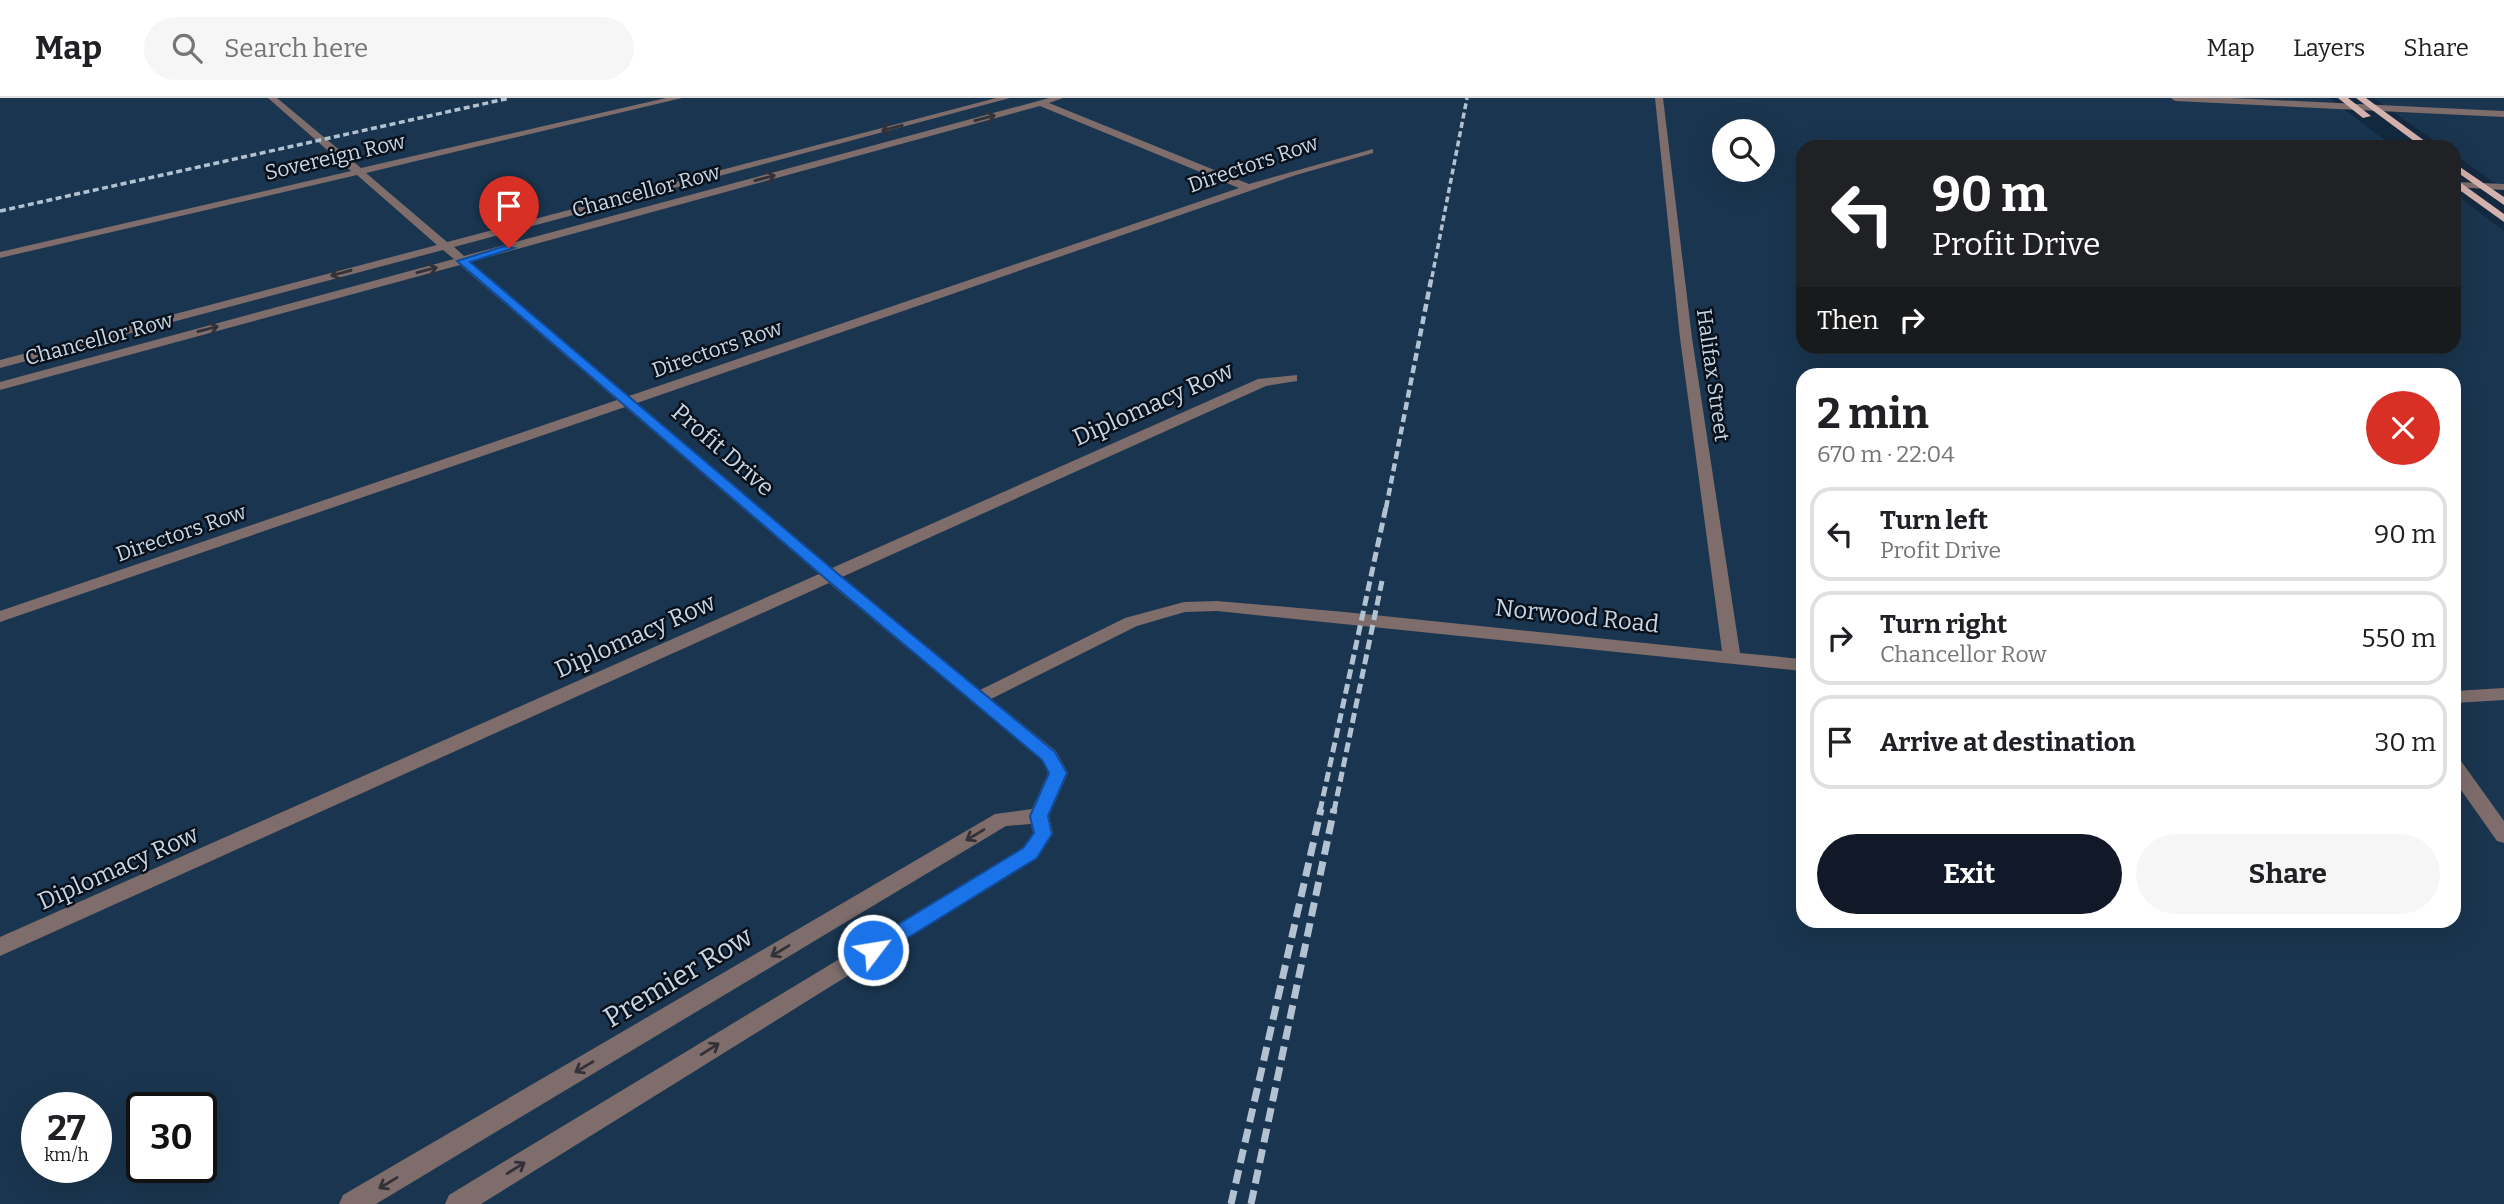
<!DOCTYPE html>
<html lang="en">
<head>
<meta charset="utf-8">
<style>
	:root { --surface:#fff; --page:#f6f6f6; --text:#202124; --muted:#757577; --line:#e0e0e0; --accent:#111827 }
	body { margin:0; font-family:Bitter,serif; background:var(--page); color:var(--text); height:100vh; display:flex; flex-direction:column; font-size:26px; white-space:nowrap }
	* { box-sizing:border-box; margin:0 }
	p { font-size:23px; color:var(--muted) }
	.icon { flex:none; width:38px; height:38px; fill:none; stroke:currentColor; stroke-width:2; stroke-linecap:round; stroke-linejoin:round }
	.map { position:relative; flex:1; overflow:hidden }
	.panel { position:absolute; left:1796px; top:270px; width:665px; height:560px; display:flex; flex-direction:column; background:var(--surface); border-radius:21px; box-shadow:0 7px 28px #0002 }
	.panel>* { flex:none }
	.banner { position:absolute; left:1796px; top:42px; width:665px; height:214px; border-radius:21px; box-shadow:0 7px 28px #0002; background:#202124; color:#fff; overflow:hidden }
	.fabs { position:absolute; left:1712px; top:21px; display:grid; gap:14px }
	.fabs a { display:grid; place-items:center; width:63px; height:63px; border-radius:50%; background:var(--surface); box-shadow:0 7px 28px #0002; font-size:35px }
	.speed { position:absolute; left:21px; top:994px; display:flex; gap:14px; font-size:35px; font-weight:700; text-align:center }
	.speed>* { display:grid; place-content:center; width:91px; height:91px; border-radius:50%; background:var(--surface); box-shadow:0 7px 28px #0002; line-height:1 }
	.speed small { font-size:18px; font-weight:400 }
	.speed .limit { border:4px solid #111; border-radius:10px; background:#fff; color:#111 }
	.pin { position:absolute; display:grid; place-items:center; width:60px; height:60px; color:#fff; margin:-72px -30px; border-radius:50% 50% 50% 0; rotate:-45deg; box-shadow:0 0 7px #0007 }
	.pin .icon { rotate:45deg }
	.me { position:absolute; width:77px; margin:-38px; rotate:59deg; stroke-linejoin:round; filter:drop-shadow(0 0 5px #0008) }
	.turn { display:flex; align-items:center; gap:24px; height:147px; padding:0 21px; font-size:32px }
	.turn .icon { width:91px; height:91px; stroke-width:2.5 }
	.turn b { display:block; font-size:49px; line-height:60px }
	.then { display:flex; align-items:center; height:66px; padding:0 21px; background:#0003; gap:14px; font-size:26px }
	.round { display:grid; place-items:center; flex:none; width:74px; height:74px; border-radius:37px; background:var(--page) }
	.summary { display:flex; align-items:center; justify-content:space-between; height:119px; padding:0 21px }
	h1 { font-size:42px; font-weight:700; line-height:52px }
	.button { display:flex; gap:14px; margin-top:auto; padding:14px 21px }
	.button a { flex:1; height:80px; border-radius:42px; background:var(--accent); color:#fff; font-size:28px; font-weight:700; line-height:80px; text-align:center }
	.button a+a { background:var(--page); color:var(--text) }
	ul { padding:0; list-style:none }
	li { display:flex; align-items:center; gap:21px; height:94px; margin:0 14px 10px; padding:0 7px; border:4px solid var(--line); border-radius:21px }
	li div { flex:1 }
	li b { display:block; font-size:26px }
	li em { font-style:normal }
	header { display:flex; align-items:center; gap:42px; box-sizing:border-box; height:98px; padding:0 35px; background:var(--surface); border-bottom:2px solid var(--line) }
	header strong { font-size:33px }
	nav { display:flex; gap:38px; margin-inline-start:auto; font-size:24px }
	.search { width:490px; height:63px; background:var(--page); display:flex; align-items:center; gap:18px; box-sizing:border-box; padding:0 24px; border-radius:38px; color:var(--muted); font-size:26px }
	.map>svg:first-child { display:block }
	.built { fill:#1a354f; fill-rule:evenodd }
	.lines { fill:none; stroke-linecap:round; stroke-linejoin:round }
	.minor { fill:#7e6d6b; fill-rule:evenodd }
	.major { fill:#d6b2ae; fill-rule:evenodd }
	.rail-far3 { stroke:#b3c2d1; stroke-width:3.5; stroke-dasharray:6 3.5; stroke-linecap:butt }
	.rail-far2 { stroke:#b3c2d1; stroke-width:4.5; stroke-dasharray:8 4.5; stroke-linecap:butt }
	.rail-far1 { stroke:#b3c2d1; stroke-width:5; stroke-dasharray:10 5; stroke-linecap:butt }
	.rail { stroke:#b3c2d1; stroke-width:7; stroke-dasharray:14 7; stroke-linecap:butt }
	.oneway { stroke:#313137 }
	.route { fill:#1a73e8; stroke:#114b97; stroke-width:2 }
	.labels { text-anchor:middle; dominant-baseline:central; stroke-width:5; stroke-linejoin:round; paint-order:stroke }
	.far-street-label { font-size:21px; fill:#c8d6e4; stroke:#08111b }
	.street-label { font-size:24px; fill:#c8d6e4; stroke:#08111b }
	.near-street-label { font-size:28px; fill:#c8d6e4; stroke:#08111b }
</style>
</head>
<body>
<header>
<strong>Map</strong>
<div class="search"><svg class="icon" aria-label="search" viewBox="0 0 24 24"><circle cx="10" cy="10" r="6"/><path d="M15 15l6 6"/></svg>Search here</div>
<nav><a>Map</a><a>Layers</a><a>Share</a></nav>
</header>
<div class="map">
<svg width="2504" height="1106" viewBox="0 0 2504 1106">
	<rect width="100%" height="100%" fill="#13293f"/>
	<g class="built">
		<path d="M0,0H2329L2394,49H1802V248H2454V95L2504,133V1106H0ZM1724,33H1762V72H1724ZM1802,276H2454V822H1802ZM37,1010H96V1069H37ZM142,1010H201V1069H142Z"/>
		<path d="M2374,0H2504V92L2454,56V49H2443Z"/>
	</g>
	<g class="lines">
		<g class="minor">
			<path d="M268,0H277L361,70L666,0H682L366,75L447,144L996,0H1010L454,149L464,158L1049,0H1063L1049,5L1249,86L1373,51V55L1296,77L637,305L832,470L1258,281L1297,277V283L1266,288L842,479L980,592L1125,520L1184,504L1217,503L1345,514L1722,553L1680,240L1655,0H1663L1692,240L1740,555L1802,561V573L1217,513L1185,514L1137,528L991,601L1056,653L1068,675L1049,718L1053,736L1037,760L481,1106H445L449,1097L1023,750L1033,735L1031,726L1006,728L376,1106H339L343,1097L995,716L1032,711L1048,675L1042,662L829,485L0,858V839L819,476L625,309L0,524V513L617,302L460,167L0,292V284L454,161L443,152L0,270V262L437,147L357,77L0,160V154L351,73ZM1040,8L1239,90L629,298L470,164Z"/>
			<path d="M2171,0H2231L2504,13V19L2175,3Z"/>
			<path d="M2458,84L2504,86V92L2454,89V86Z"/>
			<path d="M2504,590V602L2454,605V593Z"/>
			<path d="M2454,661L2461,663L2504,723V745L2497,743L2454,682Z"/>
		</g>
		<g class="major">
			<path d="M2338,0H2348L2371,18L2363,20Z"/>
			<path d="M2356,0H2366L2433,49H2422Z"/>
			<path d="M2454,65L2504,99V107L2454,72Z"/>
			<path d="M2454,80L2504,116V124L2454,88Z"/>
		</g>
		<g class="rail-far3">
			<path d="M0,113L510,0"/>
			<path d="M1432,179L1467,0"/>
		</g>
		<path class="rail-far2" d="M1386,410L1432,177"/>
		<g class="rail-far1">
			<path d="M1320,713L1386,409"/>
			<path d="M1334,713L1382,483"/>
		</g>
		<g class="rail">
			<path d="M1231,1106L1321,711"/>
			<path d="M1251,1106L1334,711"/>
		</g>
	</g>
	<defs><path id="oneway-shaft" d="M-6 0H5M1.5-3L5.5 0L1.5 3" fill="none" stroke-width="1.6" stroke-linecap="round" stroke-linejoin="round" transform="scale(1.75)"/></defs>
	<g class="oneway">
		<use href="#oneway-shaft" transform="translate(985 20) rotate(-15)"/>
		<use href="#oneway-shaft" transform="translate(892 30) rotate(165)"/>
		<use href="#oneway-shaft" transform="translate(765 80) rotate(-15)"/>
		<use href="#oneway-shaft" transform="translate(427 172) rotate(-15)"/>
		<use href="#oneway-shaft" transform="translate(341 175) rotate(165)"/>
		<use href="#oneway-shaft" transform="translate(208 231) rotate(-15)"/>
		<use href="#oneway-shaft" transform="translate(975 737) rotate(149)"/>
		<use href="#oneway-shaft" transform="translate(780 853) rotate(149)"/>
		<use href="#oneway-shaft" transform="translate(710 951) rotate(-32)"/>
		<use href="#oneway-shaft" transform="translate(584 969) rotate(149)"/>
		<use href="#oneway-shaft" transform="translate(516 1070) rotate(-32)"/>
		<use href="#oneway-shaft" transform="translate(388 1085) rotate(149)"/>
	</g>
	<path class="route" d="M505,148L514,150L470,164L837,475L1055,654L1067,675L1048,718L1052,736L1037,760L880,857H866L863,852L866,846L1023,750L1034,735L1030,718L1049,675L1042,662L826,481L457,163Z"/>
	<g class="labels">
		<g class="far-street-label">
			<text transform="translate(335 59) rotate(-13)">Sovereign Row</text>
			<text transform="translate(1253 66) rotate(-19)">Directors Row</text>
			<text transform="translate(646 93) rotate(-15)">Chancellor Row</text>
			<text transform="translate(99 241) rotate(-15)">Chancellor Row</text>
			<text transform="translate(717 251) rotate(-19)">Directors Row</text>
			<text transform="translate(1713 277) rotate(82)">Halifax Street</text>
			<text transform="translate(181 435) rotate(-19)">Directors Row</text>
		</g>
		<g class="street-label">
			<text transform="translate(1153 306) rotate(-24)">Diplomacy Row</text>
			<text transform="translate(723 352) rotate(41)">Profit Drive</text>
			<text transform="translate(1577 518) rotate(6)">Norwood Road</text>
			<text transform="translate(635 538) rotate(-24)">Diplomacy Row</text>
			<text transform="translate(118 770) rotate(-24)">Diplomacy Row</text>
		</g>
		<g class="near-street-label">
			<text transform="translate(678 879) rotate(-31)">Premier Row</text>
		</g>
	</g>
</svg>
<div class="fabs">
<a><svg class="icon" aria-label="search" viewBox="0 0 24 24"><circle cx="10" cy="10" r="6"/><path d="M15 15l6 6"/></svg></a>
</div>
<div class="speed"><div>27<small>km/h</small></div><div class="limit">30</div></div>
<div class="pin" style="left:509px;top:150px;background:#d93025"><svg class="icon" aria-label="arrive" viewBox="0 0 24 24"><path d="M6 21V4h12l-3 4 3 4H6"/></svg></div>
<svg class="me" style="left:873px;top:852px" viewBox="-20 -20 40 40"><circle r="17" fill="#1a73e8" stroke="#fff" stroke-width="3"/><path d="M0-11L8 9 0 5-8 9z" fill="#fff"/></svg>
<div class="banner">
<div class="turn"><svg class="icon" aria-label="left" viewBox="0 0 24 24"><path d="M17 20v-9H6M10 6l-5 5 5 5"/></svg><div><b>90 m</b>Profit Drive</div></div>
<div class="then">Then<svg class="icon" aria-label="right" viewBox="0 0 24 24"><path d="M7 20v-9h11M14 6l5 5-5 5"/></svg></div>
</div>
<section class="panel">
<div class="summary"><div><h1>2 min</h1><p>670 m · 22:04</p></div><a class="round" style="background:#d93025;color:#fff"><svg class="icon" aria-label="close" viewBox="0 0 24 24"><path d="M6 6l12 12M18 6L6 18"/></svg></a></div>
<ul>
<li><svg class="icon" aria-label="left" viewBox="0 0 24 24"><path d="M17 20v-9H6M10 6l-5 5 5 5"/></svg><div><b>Turn left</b><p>Profit Drive</p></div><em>90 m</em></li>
<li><svg class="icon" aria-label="right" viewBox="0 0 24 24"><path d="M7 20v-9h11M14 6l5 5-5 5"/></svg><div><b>Turn right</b><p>Chancellor Row</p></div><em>550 m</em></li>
<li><svg class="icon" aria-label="arrive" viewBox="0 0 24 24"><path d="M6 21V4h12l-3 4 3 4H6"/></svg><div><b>Arrive at destination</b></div><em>30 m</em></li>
</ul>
<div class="button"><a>Exit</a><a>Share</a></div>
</section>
</div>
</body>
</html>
